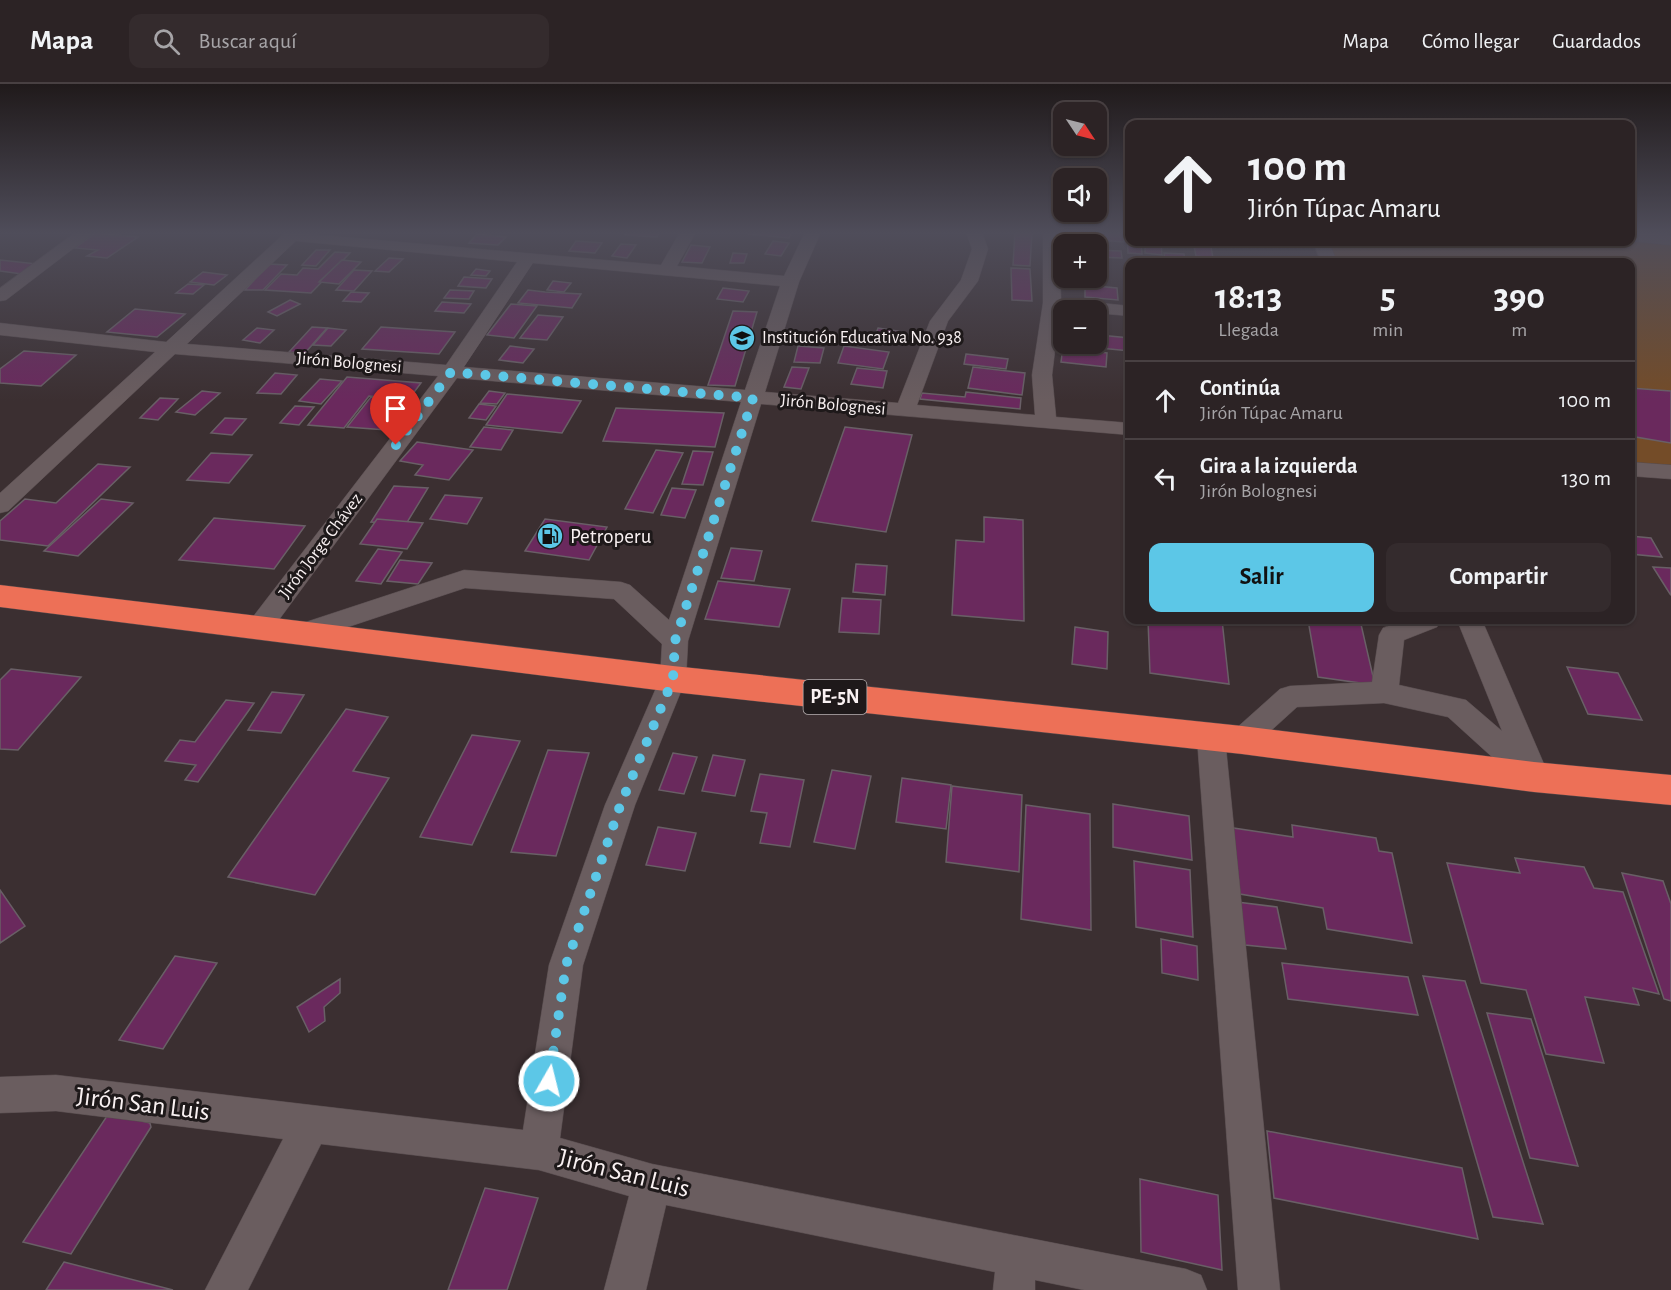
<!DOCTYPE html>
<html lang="es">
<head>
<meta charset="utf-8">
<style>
	:root { --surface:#2c2325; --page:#342b2d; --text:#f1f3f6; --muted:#a6a4a7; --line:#484042; --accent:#5cc7e7 }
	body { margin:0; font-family:"Alegreya Sans",sans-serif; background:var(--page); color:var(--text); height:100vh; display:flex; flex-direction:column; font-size:22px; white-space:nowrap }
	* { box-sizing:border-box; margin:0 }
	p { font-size:20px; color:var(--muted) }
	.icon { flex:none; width:33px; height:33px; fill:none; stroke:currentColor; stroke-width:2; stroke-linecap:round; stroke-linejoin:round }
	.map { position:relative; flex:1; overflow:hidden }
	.details { position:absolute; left:1125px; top:174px; width:510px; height:366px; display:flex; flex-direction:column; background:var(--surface); border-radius:12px; box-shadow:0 2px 4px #0004,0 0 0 2px var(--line) }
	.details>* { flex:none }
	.hud { position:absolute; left:1125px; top:36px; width:510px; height:126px; border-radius:12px; box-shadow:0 2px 4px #0004,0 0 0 2px var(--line); background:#2c2325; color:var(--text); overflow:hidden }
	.needle { width:39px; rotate:125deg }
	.fabs { position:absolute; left:1053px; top:18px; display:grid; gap:12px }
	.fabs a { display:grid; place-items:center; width:54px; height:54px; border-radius:12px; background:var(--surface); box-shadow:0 2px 4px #0004,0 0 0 2px var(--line); font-size:30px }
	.pin { position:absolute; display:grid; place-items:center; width:51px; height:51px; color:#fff; margin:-62px -26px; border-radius:50% 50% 50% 0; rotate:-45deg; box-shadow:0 0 6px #0007 }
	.pin .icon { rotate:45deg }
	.me { position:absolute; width:66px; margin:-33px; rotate:8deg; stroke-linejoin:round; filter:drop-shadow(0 0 4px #0008) }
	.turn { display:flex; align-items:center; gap:21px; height:126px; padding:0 24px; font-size:27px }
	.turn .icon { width:78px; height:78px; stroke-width:2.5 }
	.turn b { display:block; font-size:42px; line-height:51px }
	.eta { display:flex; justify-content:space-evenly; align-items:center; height:102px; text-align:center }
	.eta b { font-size:36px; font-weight:700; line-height:42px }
	.button { display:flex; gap:12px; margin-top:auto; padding:12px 24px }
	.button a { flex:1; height:69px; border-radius:12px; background:var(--accent); color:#111; font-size:24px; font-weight:700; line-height:69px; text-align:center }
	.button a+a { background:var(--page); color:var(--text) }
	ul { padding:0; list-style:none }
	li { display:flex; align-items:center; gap:18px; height:78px; padding:0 24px; border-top:2px solid var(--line) }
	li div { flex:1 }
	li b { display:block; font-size:22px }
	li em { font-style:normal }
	header { display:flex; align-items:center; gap:36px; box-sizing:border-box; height:84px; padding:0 30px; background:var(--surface); border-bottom:2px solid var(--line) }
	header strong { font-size:28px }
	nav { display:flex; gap:33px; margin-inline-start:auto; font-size:21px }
	.search { width:420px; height:54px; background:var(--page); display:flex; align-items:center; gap:15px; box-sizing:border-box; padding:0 21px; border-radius:12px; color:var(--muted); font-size:22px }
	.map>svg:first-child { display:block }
	.green { fill:#744c28 }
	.building { fill:#6a295d; stroke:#695f66; stroke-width:1.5 }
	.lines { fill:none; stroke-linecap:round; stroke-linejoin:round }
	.minor-casing { stroke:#564b4d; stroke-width:1 }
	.highway-casing { stroke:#564b4d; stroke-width:1 }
	.minor { fill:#6a5d5f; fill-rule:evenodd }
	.highway { fill:#ed7057; fill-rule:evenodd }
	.route { stroke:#5cc7e7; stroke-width:10; stroke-dasharray:0 18 }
	.labels { text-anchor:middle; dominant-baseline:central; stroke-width:6; stroke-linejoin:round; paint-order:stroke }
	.far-poi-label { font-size:18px; fill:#f9f1f2; stroke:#1e191a; text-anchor:start }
	.far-street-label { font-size:18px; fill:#f9f1f2; stroke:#1e191a }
	.shield { fill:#1e191a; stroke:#b7b0b1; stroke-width:1.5 }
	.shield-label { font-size:20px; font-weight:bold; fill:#f9f1f2 }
	.poi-label { font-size:21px; fill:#f9f1f2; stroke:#1e191a; text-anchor:start }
	.near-street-label { font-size:26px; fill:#f9f1f2; stroke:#1e191a }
</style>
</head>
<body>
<header>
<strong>Mapa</strong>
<div class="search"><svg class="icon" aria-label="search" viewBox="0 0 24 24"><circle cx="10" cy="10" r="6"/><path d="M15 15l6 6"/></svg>Buscar aquí</div>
<nav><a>Mapa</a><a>Cómo llegar</a><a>Guardados</a></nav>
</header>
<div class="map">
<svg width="1671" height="1206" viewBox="0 0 1671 1206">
	<rect width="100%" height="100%" fill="#3b2f31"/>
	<path class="green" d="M1631,152L1671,156V390L1631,387L1630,178H1327L1320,158H1630Z"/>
	<g class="building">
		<path d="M626,148H660L657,153L625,151Z"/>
		<path d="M750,148H792L789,154L749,150Z"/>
		<path d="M1015,148H1032L1030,182L1013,181Z"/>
		<path d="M1087,148H1123L1124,158L1087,155Z"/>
		<path d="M1127,148H1130V158H1141L1142,170L1128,169Z"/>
		<path d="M95,149L138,153L107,174L87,172L98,166L75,164Z"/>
		<path d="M477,150L506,153L498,161L469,159Z"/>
		<path d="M576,157L602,159L595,169L569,167Z"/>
		<path d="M773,157L789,159L781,172L765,170Z"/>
		<path d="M1145,158H1161L1162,171L1145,169Z"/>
		<path d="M621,160L636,161L627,174L612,172Z"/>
		<path d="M691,161L710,163L702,179L682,178Z"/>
		<path d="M1194,162L1211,163L1213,174L1196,172Z"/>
		<path d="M316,166H330L316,182L302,181Z"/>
		<path d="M1096,166L1121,167L1122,174L1096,173Z"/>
		<path d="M335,168L350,169L311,209L265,206L281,190L297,191L303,184L318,185Z"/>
		<path d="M733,169L747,170L744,179H730Z"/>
		<path d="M1164,169L1184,170L1185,178H1165Z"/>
		<path d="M389,174L403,175L389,188L375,187Z"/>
		<path d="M0,176L37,180L22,190L0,187Z"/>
		<path d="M342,176L361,178L339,200L319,198Z"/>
		<path d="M269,180L287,181L263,206H245Z"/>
		<path d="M1011,184L1030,185L1032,217L1012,216Z"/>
		<path d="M476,185L490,187L486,192L471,191Z"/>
		<path d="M354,186L372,187L354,207L336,206Z"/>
		<path d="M203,188L227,191L214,201L190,198Z"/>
		<path d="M464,193L492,195L486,204L458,202Z"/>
		<path d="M553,197L571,199L564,208L547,206Z"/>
		<path d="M188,200L204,201L193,210L176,209Z"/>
		<path d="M1085,201L1117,204L1118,216L1085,213Z"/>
		<path d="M723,204L749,207L743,218L717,215Z"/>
		<path d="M450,206L474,207L469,215L444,214Z"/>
		<path d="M528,206L545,208L581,210L572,224L518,219Z"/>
		<path d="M351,208L369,209L361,218L343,217Z"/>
		<path d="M290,216L300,220L277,232L268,228Z"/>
		<path d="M442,218L471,220L464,229L435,227Z"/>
		<path d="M511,220L537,222L514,254L487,251Z"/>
		<path d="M135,225L185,230L157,253L107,248Z"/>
		<path d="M733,227L757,228L735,302L708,301Z"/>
		<path d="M538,231L563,233L547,256L520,254Z"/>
		<path d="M312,243L327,244L305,269L289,268Z"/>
		<path d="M381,243L455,248L439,270L362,265Z"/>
		<path d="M257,244L274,246L260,259L243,256Z"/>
		<path d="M328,244L346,246L331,262L313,261Z"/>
		<path d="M878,244L898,247L894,260L873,258Z"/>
		<path d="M1099,251L1130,254V267L1100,264Z"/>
		<path d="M510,262L534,265L523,279L499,276Z"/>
		<path d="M798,262L824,264L820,279L794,278Z"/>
		<path d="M844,262L889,268L883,285L838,279Z"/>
		<path d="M1063,263L1107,269L1106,283L1061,278Z"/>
		<path d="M24,267L76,271L41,302L0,299V285Z"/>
		<path d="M966,270L1008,275L1006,285L964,280Z"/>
		<path d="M792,283L809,284L801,305L784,303Z"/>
		<path d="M973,283L1025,289L1022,311L968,304Z"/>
		<path d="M857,284L887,287L883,304L851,300Z"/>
		<path d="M275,289L297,291L281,310L257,309Z"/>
		<path d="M347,293L421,299L409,315L369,312L344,344L308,341Z"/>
		<path d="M320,295L342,297L321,320L299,317Z"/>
		<path d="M1630,304L1671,307V359L1630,352Z"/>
		<path d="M202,307L220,309L195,331L176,328Z"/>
		<path d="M489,307L505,309L497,320L480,319Z"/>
		<path d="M966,308L1021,314L1020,325L920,315L922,309L965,313Z"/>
		<path d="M507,310L581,317L562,349L486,341Z"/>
		<path d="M371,313L405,315H409L387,346L347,343Z"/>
		<path d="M160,314L178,315L158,336L140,334Z"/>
		<path d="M479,320L496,322L486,336L469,334Z"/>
		<path d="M295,322L314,323L299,341L280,339Z"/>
		<path d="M616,324L724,329L715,363L603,357Z"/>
		<path d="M225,334L246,335L232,351L211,349Z"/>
		<path d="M484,343L513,346L501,366L470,363Z"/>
		<path d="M845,343L912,351L886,448L812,437Z"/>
		<path d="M417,358L473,366L449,396L415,391L423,381L400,377Z"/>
		<path d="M656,366L683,369L653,429L625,425Z"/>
		<path d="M693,367L713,368L703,401L682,400Z"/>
		<path d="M211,369L252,371L229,399L187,396Z"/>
		<path d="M98,380L130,383L48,462L0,456V437L25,415L56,419Z"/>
		<path d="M394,402L428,404L406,440L371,438Z"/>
		<path d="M672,404L696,406L685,434L661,431Z"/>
		<path d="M445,411L482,414L467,440L430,435Z"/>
		<path d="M101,415L133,419L78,472L44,467Z"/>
		<path d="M984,433L1023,436L1024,537L952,531L956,456L984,458Z"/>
		<path d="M214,434L305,442L274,485L179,476Z"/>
		<path d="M377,435L423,439L407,465L360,460Z"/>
		<path d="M545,435L607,443L589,476L525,467Z"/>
		<path d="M1630,452L1651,454L1662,473L1630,470Z"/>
		<path d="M731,464L762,467L754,497L721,494Z"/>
		<path d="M378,465L402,468L381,500L356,497Z"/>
		<path d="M400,476L432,479L418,500L387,497Z"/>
		<path d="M856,480L887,482L885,511L853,508Z"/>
		<path d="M1653,483L1671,484V511L1670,510Z"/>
		<path d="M718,497L790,505L779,543L705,535Z"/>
		<path d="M842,514L881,516L879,550L839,548Z"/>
		<path d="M1148,536H1222L1229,600L1150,589Z"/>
		<path d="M1308,536H1360L1375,601L1318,593Z"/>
		<path d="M1075,543L1108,548L1107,585L1072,580Z"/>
		<path d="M1567,583L1618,589L1642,636L1588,630Z"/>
		<path d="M11,585L81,593L18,666L0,665V596Z"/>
		<path d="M272,608L304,611L281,649L248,646Z"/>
		<path d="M226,616L254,619L198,698L185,696L196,681L165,677L180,656L195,658Z"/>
		<path d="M346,625L388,633L353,687L389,694L315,811L228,793Z"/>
		<path d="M472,651L520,657L472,761L420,753Z"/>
		<path d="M548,666L589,669L556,772L511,768Z"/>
		<path d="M673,669L697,673L684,710L659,706Z"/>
		<path d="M713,671L745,676L735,712L702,707Z"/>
		<path d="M832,686L871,692L855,765L814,758Z"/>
		<path d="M760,690L804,696L790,763L760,759L767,729L751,727Z"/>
		<path d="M902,694L951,701L946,745L896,738Z"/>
		<path d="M952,702L1022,711L1019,788L946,778Z"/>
		<path d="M1113,720L1189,732L1192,776L1113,763Z"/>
		<path d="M1026,721L1090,730L1091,846L1021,835Z"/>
		<path d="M1292,741L1376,754L1379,767L1392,769L1412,859L1327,845L1323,824L1240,810L1233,744L1293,753Z"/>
		<path d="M658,743L696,749L685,787L646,781Z"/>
		<path d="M1515,774L1584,783L1594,804L1623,808L1659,910L1633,904L1639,921L1585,913L1604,979L1546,970L1526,906L1481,899L1447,779L1520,789Z"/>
		<path d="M1134,777L1190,786L1193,853L1136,843Z"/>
		<path d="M1622,789L1663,797L1671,820V917L1664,915Z"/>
		<path d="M0,806L25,842L0,859Z"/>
		<path d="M1237,818L1277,823L1286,865L1245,861Z"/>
		<path d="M1161,855L1197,862L1198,896L1162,889Z"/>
		<path d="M175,872L217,879L163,965L119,956Z"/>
		<path d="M1282,879L1408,893L1418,931L1288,915Z"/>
		<path d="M1423,892L1465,897L1543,1140L1493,1133Z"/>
		<path d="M340,895V909L324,923L325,937L309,948L297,923Z"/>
		<path d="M1487,929L1531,935L1578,1082L1530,1074Z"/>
		<path d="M109,1029L150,1039L151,1043L71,1170L23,1158Z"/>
		<path d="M1267,1047L1462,1084L1478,1155L1274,1114Z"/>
		<path d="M1140,1095L1218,1111L1222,1186L1141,1168Z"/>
		<path d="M485,1104L538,1114L507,1206H448Z"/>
		<path d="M64,1178L173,1206H46Z"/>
	</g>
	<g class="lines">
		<g class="minor-casing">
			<g id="minor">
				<path d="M76,148H95L6,216L0,217V204Z"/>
				<path d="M286,148L661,181L680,148H696L677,182L784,192L805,148H821L799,198L765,308L898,319L930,237L961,196L972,165L966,148H982L988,165L978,197L948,237L917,321L1035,331L1032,291L1043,219V148H1059L1061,215L1130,222V232L1096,229V226L1060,225L1052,291L1056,333L1130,339V351L761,320L688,557L686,595L635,721L583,881L560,1054L652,1080L1186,1185L1201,1191L1207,1206H1084L1035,1196V1206H993L995,1188L666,1121L646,1206H604L629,1112L539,1086L321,1060L248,1206H205L283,1055L56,1027L0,1029V993L56,991L523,1046L549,881L605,721L660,595L662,560L614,515L465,504L306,557L297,555L293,548L297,541L464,486L621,498L630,501L669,536L741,318L457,294L267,552L258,554L249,552L245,545L249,538L438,292L175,270L8,427L0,429V409L155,268L0,251V239L166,258ZM296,157L517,178L446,281L187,260ZM533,179L780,202L745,306L464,283Z"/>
				<path d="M1630,148L1671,151V161L1630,157Z"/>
				<path d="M1313,158H1329L1337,178H1321Z"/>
				<path d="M1630,378L1671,381V395L1630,392Z"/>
				<path d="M1404,536H1441L1437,543L1404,556L1399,601L1466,616L1502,647L1457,536H1482L1547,687L1549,693L1544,702L1534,705L1524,702L1448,633L1384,619L1297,623L1252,664L1242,668L1232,664L1228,656L1232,648L1280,605L1290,602L1372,598L1379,551L1383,544Z"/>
				<path d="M1211,643L1221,646L1225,654L1280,1206H1238L1197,654L1201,646Z"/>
			</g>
		</g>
		<g class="highway-casing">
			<path id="highway" d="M0,501L673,582L1242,642L1534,678L1671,691V721L1534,708L1242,670L673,608L0,523Z"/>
		</g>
		<use href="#minor" class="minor"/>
		<use href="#highway" class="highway"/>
	</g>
	<linearGradient id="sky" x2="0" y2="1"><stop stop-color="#201a1b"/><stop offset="0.47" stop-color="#4f4d5a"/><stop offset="1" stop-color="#4f4d5a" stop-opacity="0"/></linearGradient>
	<rect width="1671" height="317" fill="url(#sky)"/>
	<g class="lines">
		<path class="route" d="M396,361L451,288L753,314L675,557L673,595L620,722L566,881L549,997"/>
	</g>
	<defs>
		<g id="school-disc" transform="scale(1.35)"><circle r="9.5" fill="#5cc7e7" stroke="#1e191a"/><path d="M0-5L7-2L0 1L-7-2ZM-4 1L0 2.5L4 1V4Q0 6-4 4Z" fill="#111"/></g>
		<g id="fuel-disc" transform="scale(1.35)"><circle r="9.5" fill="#5cc7e7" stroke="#1e191a"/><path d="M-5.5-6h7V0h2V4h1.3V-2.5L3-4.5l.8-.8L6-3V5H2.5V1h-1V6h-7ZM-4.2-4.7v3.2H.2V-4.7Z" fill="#111"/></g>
	</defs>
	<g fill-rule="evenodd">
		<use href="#school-disc" x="742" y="254"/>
		<use href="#fuel-disc" x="550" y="452"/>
	</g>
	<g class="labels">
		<g class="far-poi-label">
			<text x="762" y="254">Institución Educativa No. 938</text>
		</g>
		<g class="far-street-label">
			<text transform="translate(349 279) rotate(5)">Jirón Bolognesi</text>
			<text transform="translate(833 321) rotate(5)">Jirón Bolognesi</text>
			<text transform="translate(321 462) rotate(-53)">Jirón Jorge Chávez</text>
		</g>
		<rect class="shield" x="803.5" y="596" width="63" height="34" rx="4.5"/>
		<g class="shield-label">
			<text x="835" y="613">PE-5N</text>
		</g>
		<g class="poi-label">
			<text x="570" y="452">Petroperu</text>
		</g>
		<g class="near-street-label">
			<text transform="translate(143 1020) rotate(7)">Jirón San Luis</text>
			<text transform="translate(624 1089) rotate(14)">Jirón San Luis</text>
		</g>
	</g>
</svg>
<div class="fabs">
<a><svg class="needle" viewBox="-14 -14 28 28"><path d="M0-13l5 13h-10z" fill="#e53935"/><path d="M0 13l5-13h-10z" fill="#a6a4a7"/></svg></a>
<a><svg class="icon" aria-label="sound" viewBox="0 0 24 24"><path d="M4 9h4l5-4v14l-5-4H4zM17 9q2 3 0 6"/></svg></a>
<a>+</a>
<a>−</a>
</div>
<div class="pin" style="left:396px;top:361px;background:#d93025"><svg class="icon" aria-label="arrive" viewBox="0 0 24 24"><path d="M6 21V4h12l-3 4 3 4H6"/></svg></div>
<svg class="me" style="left:549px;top:997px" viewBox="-20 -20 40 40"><circle r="17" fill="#5cc7e7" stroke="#fff" stroke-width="3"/><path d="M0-11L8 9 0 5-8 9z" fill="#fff"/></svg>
<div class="hud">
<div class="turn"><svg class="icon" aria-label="ahead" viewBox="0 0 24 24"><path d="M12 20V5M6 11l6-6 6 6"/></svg><div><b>100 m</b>Jirón Túpac Amaru</div></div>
</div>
<section class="details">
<div class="eta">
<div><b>18:13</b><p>Llegada</p></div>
<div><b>5</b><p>min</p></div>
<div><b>390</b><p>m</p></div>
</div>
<ul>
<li><svg class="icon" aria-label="ahead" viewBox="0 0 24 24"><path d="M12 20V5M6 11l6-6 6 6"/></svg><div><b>Continúa</b><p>Jirón Túpac Amaru</p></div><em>100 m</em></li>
<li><svg class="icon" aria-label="left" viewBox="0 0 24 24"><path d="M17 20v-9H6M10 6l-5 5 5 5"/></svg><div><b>Gira a la izquierda</b><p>Jirón Bolognesi</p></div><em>130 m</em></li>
</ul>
<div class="button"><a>Salir</a><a>Compartir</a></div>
</section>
</div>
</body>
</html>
